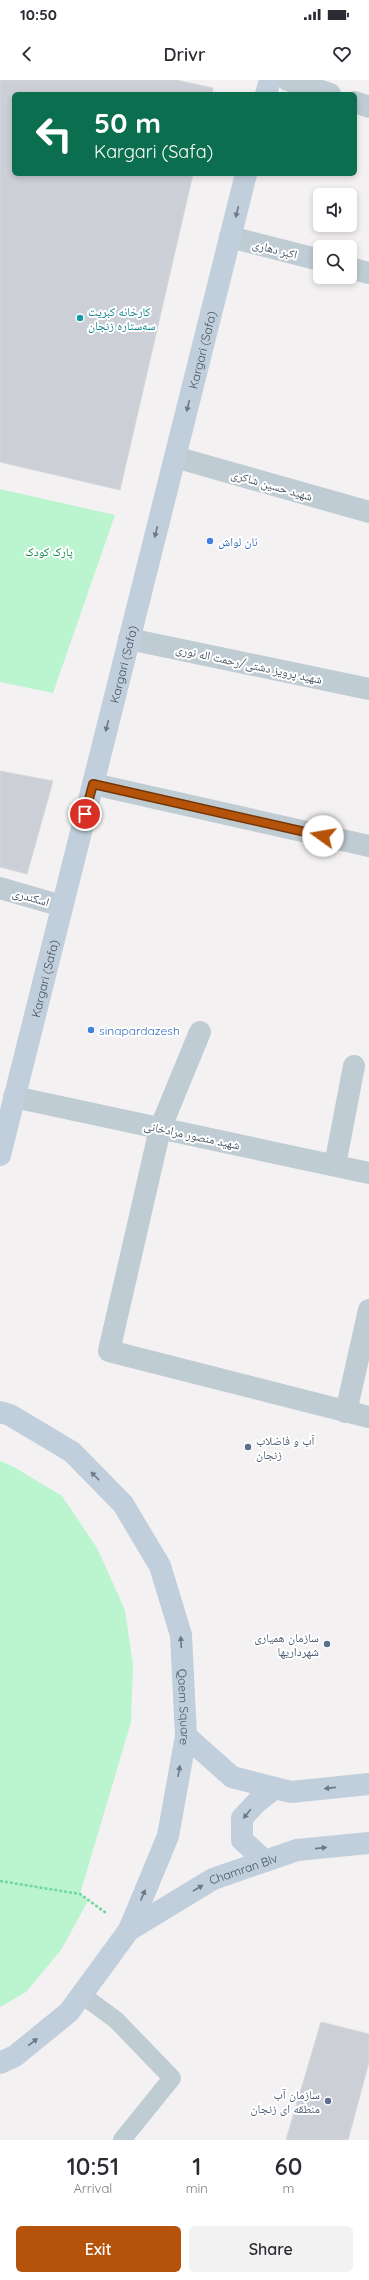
<!DOCTYPE html>
<html lang="en">
<head>
<meta charset="utf-8">
<style>
	:root { --surface:#fff; --page:#f2f2f3; --text:#2b2b33; --muted:#7c7c81; --accent:#b45309 }
	body { margin:0; font-family:Quicksand,"Noto Naskh Arabic",sans-serif; background:var(--page); color:var(--text); height:100vh; display:flex; flex-direction:column; font-size:15px; white-space:nowrap }
	* { box-sizing:border-box; margin:0 }
	p { font-size:13px; color:var(--muted) }
	.icon { flex:none; width:22px; height:22px; fill:none; stroke:currentColor; stroke-width:2; stroke-linecap:round; stroke-linejoin:round }
	.map { position:relative; height:2060px; overflow:hidden }
	.panel { display:flex; flex-direction:column; background:var(--surface); flex:1 }
	.panel>* { flex:none }
	.top-card { position:absolute; left:12px; top:12px; width:345px; height:84px; border-radius:6px; box-shadow:0 2px 6px #0003; background:#0b6e4f; color:#fff; overflow:hidden }
	.fabs { position:absolute; left:313px; top:108px; display:grid; gap:8px }
	.fabs a { display:grid; place-items:center; width:44px; height:44px; border-radius:6px; background:var(--surface); box-shadow:0 2px 6px #0003; font-size:20px }
	.pin { position:absolute; display:grid; place-items:center; width:34px; height:34px; color:#fff; margin:-17px; border:2px solid #fff; border-radius:50%; box-shadow:0 1px 4px #0007 }
	.me { position:absolute; width:44px; margin:-22px; rotate:283deg; stroke-linejoin:round; filter:drop-shadow(0 0 3px #0008) }
	.turn { display:flex; align-items:center; gap:14px; height:84px; padding:0 16px; font-size:18px }
	.turn .icon { width:52px; height:52px; stroke-width:2.5 }
	.turn b { display:block; font-size:28px; line-height:34px }
	.eta { display:flex; justify-content:space-evenly; align-items:center; height:68px; text-align:center }
	.eta b { font-size:24px; font-weight:600; line-height:28px }
	.action { display:flex; gap:8px; margin-top:auto; padding:8px 16px }
	.action a { flex:1; height:46px; border-radius:6px; background:var(--accent); color:#fff; font-size:16px; font-weight:600; line-height:46px; text-align:center }
	.action a+a { background:var(--page); color:var(--text) }
	.status { display:flex; justify-content:space-between; align-items:center; height:28px; padding:0 20px; background:var(--surface); direction:ltr }
	.status svg { height:11px; fill:currentColor }
	header { display:flex; justify-content:space-between; align-items:center; height:52px; padding:0 16px; background:var(--surface); font-size:18px; font-weight:600 }
	.map>svg:first-child { display:block }
	.green { fill:#bbf5d0 }
	.building { fill:#ccd0d6; stroke:#d4d7dd }
	.lines { fill:none; stroke-linecap:round; stroke-linejoin:round }
	.path { stroke:#6fd7a2; stroke-width:2.5; stroke-dasharray:3 2; stroke-linecap:butt }
	.lane { stroke:#c0ccd4; stroke-width:18 }
	.street { stroke:#c0ccd4; stroke-width:22 }
	.secondary { stroke:#c1cedb; stroke-width:22 }
	.oneway { fill:#6b7986 }
	.route-casing { stroke:#753606; stroke-width:10 }
	.route { stroke:#b45309; stroke-width:7 }
	.culture-dot { fill:#0f9aa8; stroke:#fff; stroke-width:1.5 }
	.shop-dot { fill:#3f7fe0; stroke:#fff; stroke-width:1.5 }
	.service-dot { fill:#5c6f8a; stroke:#fff; stroke-width:1.5 }
	.labels { text-anchor:middle; dominant-baseline:central; stroke-width:4; stroke-linejoin:round; paint-order:stroke }
	.street-label { font-size:12px; fill:#465561; stroke:#fff }
	.culture-label { font-size:12px; fill:#0d838f; stroke:#fff; text-anchor:start }
	.shop-label { font-size:12px; fill:#366cbe; stroke:#fff; text-anchor:start }
	.park-label { font-size:12px; fill:#0c8747; stroke:#fff }
	.service-label { font-size:12px; fill:#4e5e75; stroke:#fff; text-anchor:end }
</style>
</head>
<body>
<div class="status"><b>10:50</b><svg viewBox="0 0 49 12"><path d="M0 12V9h3v3zM5 12V6h3v6zM10 12V3h3v9zM15 12V0h3v12zM26 1h20v11H26zM47 4h2v5h-2z"/></svg></div>
<header><svg class="icon" aria-label="back" viewBox="0 0 24 24"><path d="M15 5l-7 7 7 7"/></svg>Drivr<svg class="icon" aria-label="heart" viewBox="0 0 24 24"><path d="M12 20l-8-8c-3-5 5-10 8-4 3-6 11-1 8 4z"/></svg></header>
<div class="map">
<svg width="369" height="2060" viewBox="0 0 369 2060">
	<rect width="100%" height="100%" fill="#f3f1f1"/>
	<g class="green">
		<path d="M0,409L115,435L53,613L0,602Z"/>
		<path d="M0,1381L14,1387L62,1416L97,1468L125,1530L133,1585L131,1642L80,1814L88,1821L61,1870L26,1912L0,1927Z"/>
	</g>
	<g class="building">
		<path d="M0,0H176L213,8L212,14H14V94H193L120,410L0,382Z"/>
		<path d="M0,691L53,701L27,794L0,787Z"/>
		<path d="M321,1942L369,1954V1982L348,2060H286Z"/>
	</g>
	<g class="lines">
		<path class="path" d="M0,1801L80,1814L106,1833"/>
		<path class="lane" d="M82,1915L116,1940L172,1998L122,2060"/>
		<g class="street">
			<path d="M288,0L330,14"/>
			<path d="M355,22L369,27"/>
			<path d="M230,157L320,180"/>
			<path d="M350,188L369,193"/>
			<path d="M175,377L369,432"/>
			<path d="M129,559L369,609"/>
			<path d="M93,704L369,766"/>
			<path d="M0,808L62,826"/>
			<path d="M200,952L160,1049L109,1271L369,1337"/>
			<path d="M14,1017L369,1093"/>
			<path d="M335,1085L354,986"/>
			<path d="M346,1332L369,1230"/>
		</g>
		<g class="secondary">
			<path d="M266,14L270,0"/>
			<path id="s1" d="M0,1075L246,94"/>
			<path id="s2" d="M0,1332L10,1335L72,1372L123,1424L160,1486L181,1555L186,1656L168,1756L129,1850L69,1932L15,1976L0,1983"/>
			<path d="M186,1656L232,1697L291,1712L369,1704"/>
			<path d="M265,1781L242,1760V1738L257,1722L275,1708"/>
			<path id="s3" d="M129,1850L213,1799L297,1770L369,1763"/>
		</g>
	</g>
	<defs><path id="oneway-solid" d="M-6-.8H1V-3.2L6.5 0L1 3.2V.8H-6Z"/></defs>
	<g class="oneway">
		<use href="#oneway-solid" transform="translate(237 132) rotate(104)"/>
		<use href="#oneway-solid" transform="translate(188 326) rotate(104)"/>
		<use href="#oneway-solid" transform="translate(156 452) rotate(104)"/>
		<use href="#oneway-solid" transform="translate(107 646) rotate(104)"/>
		<use href="#oneway-solid" transform="translate(95 1396) rotate(-135)"/>
		<use href="#oneway-solid" transform="translate(181 1562) rotate(-93)"/>
		<use href="#oneway-solid" transform="translate(179 1691) rotate(-80)"/>
		<use href="#oneway-solid" transform="translate(330 1708) rotate(174)"/>
		<use href="#oneway-solid" transform="translate(247 1734) rotate(129)"/>
		<use href="#oneway-solid" transform="translate(321 1768) rotate(-6)"/>
		<use href="#oneway-solid" transform="translate(198 1808) rotate(-31)"/>
		<use href="#oneway-solid" transform="translate(143 1815) rotate(-67)"/>
		<use href="#oneway-solid" transform="translate(33 1962) rotate(-38)"/>
	</g>
	<g class="lines">
		<g class="route-casing">
			<path id="route" d="M85,734L93,704L323,756"/>
		</g>
		<use href="#route" class="route"/>
	</g>
	<circle class="culture-dot" cx="80" cy="238" r="4"/>
	<g class="shop-dot">
		<circle cx="210" cy="461" r="4"/>
		<circle cx="91" cy="950" r="4"/>
	</g>
	<g class="service-dot">
		<circle cx="248" cy="1367" r="4"/>
		<circle cx="327" cy="1564" r="4"/>
		<circle cx="328" cy="2021" r="4"/>
	</g>
	<g class="labels">
		<g class="street-label">
			<text transform="translate(275 169) rotate(14)">اکبر دهاری</text>
			<text stroke="none"><textPath href="#s1" startOffset="830">Kargari (Safa)</textPath></text>
			<text transform="translate(272 405) rotate(16)">شهید حسین شاکری</text>
			<text transform="translate(249 584) rotate(12)">شهید پرویز دشتی/رحمت اله نوری</text>
			<text stroke="none"><textPath href="#s1" startOffset="506">Kargari (Safa)</textPath></text>
			<text transform="translate(31 817) rotate(16)">اسکندری</text>
			<text stroke="none"><textPath href="#s1" startOffset="182">Kargari (Safa)</textPath></text>
			<text transform="translate(192 1055) rotate(12)">شهید منصور مرادخانی</text>
			<text stroke="none"><textPath href="#s2" startOffset="372">Qaem Square</textPath></text>
			<text stroke="none"><textPath href="#s3" startOffset="130">Chamran Blv</textPath></text>
		</g>
		<g class="culture-label">
			<text x="88" y="231">کارخانه کبریت<tspan x="88" dy="14">سه‌ستاره زنجان</tspan></text>
		</g>
		<g class="shop-label">
			<text x="218" y="461">نان لواش</text>
			<text x="99" y="950">sinapardazesh</text>
		</g>
		<g class="park-label">
			<text x="49" y="471">پارک کودک</text>
		</g>
		<g class="service-label">
			<text x="256" y="1360" text-anchor="start">آب و فاضلاب<tspan x="256" dy="14">زنجان</tspan></text>
			<text x="319" y="1557">سازمان همیاری<tspan x="319" dy="14">شهرداریها</tspan></text>
			<text x="320" y="2014">سازمان آب<tspan x="320" dy="14">منطقه ای زنجان</tspan></text>
		</g>
	</g>
</svg>
<div class="fabs">
<a><svg class="icon" aria-label="sound" viewBox="0 0 24 24"><path d="M4 9h4l5-4v14l-5-4H4zM17 9q2 3 0 6"/></svg></a>
<a><svg class="icon" aria-label="search" viewBox="0 0 24 24"><circle cx="10" cy="10" r="6"/><path d="M15 15l6 6"/></svg></a>
</div>
<div class="pin" style="left:85px;top:734px;background:#d93025"><svg class="icon" aria-label="arrive" viewBox="0 0 24 24"><path d="M6 21V4h12l-3 4 3 4H6"/></svg></div>
<svg class="me" style="left:323px;top:756px" viewBox="-20 -20 40 40"><circle r="19" fill="#fff"/><path d="M0-13L10 11 0 6-10 11z" fill="#b45309"/></svg>
<div class="top-card">
<div class="turn"><svg class="icon" aria-label="left" viewBox="0 0 24 24"><path d="M17 20v-9H6M10 6l-5 5 5 5"/></svg><div><b>50 m</b>Kargari (Safa)</div></div>
</div>
</div>
<section class="panel">
<div class="eta">
<div><b>10:51</b><p>Arrival</p></div>
<div><b>1</b><p>min</p></div>
<div><b>60</b><p>m</p></div>
</div>
<div class="action"><a>Exit</a><a>Share</a></div>
</section>
</body>
</html>
